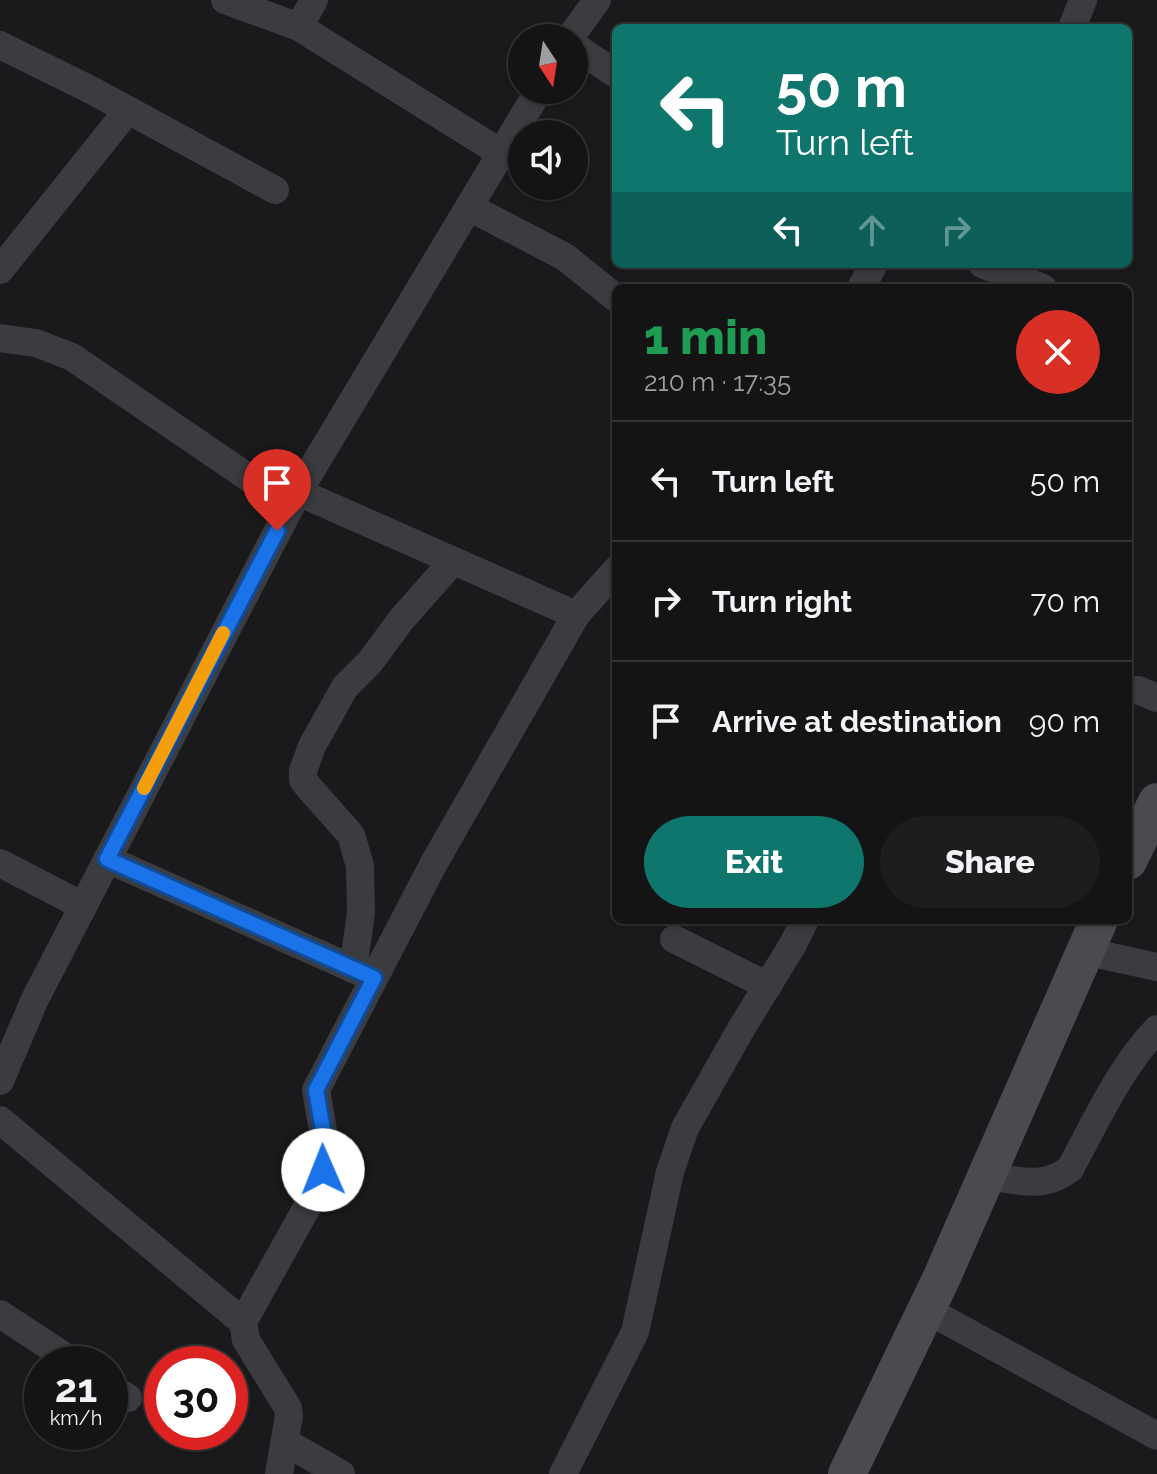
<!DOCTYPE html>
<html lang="en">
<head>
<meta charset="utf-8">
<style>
	:root { --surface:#141415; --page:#1d1d1e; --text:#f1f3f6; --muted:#9d9ea0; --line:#333334; --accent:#0f766e }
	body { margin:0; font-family:Raleway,sans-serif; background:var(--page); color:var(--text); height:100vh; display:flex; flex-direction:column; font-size:30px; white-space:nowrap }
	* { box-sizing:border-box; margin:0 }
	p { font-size:26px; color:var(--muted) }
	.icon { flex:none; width:44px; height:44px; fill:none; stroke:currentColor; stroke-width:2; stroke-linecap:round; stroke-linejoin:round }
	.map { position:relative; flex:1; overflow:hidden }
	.drawer { position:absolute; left:612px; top:284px; width:520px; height:640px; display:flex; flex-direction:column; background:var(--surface); border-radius:12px; box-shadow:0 2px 6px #0004,0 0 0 2px var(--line) }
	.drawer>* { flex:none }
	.top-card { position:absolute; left:612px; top:24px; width:520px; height:244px; border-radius:12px; box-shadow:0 2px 6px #0004,0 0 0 2px var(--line); background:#0f766e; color:#fff; overflow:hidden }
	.needle { width:52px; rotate:168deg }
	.controls { position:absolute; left:508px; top:24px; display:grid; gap:16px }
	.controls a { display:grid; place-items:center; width:80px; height:80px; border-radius:50%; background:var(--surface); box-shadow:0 2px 6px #0004,0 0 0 2px var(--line); font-size:40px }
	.speed { position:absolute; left:24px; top:1346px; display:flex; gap:16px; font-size:40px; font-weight:700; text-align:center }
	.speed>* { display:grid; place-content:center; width:104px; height:104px; border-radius:50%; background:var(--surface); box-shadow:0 2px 6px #0004,0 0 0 2px var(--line); line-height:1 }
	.speed small { font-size:20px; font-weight:400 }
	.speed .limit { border:12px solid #d22; background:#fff; color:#111 }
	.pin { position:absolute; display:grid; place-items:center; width:68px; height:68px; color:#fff; margin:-82px -34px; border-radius:50% 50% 50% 0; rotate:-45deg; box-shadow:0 0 8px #0007 }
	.pin .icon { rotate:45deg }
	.me { position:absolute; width:88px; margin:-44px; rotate:359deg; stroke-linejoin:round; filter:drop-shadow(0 0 6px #0008) }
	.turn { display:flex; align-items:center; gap:28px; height:168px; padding:0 32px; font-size:36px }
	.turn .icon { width:104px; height:104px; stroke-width:2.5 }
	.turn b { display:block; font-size:56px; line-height:68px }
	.lanes { display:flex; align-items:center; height:76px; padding:0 32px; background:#0003; justify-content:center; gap:40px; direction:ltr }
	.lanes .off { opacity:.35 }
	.round { display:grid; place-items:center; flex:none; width:84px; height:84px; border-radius:42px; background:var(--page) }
	.head { display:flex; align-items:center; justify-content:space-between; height:136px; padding:0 32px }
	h1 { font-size:48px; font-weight:800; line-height:60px; color:#1e9e55 }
	.cta { display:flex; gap:16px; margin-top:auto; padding:16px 32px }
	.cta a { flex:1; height:92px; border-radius:48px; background:var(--accent); color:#fff; font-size:32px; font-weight:800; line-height:92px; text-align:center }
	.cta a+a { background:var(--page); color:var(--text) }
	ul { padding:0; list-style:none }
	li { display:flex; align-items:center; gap:24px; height:120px; padding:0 32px; border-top:2px solid var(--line) }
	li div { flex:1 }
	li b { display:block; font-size:30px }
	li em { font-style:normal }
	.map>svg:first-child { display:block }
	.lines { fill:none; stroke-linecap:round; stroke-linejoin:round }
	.street { stroke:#3b3c40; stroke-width:28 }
	.secondary { stroke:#4a4b50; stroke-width:38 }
	.route-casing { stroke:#114b97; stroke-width:20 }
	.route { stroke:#1a73e8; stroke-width:14 }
	.slow { stroke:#f59e0b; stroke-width:14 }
</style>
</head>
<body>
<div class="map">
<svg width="1157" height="1474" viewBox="0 0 1157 1474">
	<rect width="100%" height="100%" fill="#1a1a1c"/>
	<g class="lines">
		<g class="street">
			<path d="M225,0L299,27L501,153"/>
			<path d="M299,27L314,0"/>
			<path d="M1072,28L1083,0"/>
			<path d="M570,38L597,0"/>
			<path d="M0,45L93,91L275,190"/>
			<path d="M574,46L616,74"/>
			<path d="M469,207L565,257L616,298"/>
			<path d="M982,264L1043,288"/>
			<path d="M0,270L128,110"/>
			<path d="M861,288L874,264"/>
			<path d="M0,338L36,343L72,357L290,506"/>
			<path d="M298,492L576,615"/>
			<path d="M1128,691L1138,690L1157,698"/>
			<path d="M107,859L369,976"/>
			<path d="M0,863L83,906"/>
			<path d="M674,939L768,986"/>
			<path d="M1084,951L1157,967"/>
			<path d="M353,969L361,913L360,866L351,835L311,790L303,780V771L312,746L345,687L370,662L401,620L453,561"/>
			<path d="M0,1081L35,999L298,492L539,90"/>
			<path d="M0,1120L243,1322"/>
			<path d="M986,1176C1019,1180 1042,1190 1070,1169C1096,1121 1119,1069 1157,1029"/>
			<path d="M927,1310L1157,1436"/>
			<path d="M0,1314L76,1364"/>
			<path d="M110,1386L128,1398"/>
			<path d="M285,1442L341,1474"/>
			<path d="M279,1474L289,1416L288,1408L246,1340L243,1322L316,1191L323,1170L326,1148L316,1090L434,863L576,615L616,570"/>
			<path d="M563,1474L635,1332L670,1172L685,1128L741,1029L792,946L805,920"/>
		</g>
		<g class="secondary">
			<path d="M1128,861L1157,802"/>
			<path d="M847,1474L941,1279L1099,920"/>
		</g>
	</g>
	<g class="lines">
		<g class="route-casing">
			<path id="route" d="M277,531L107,859L374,978L316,1090L326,1148L323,1170"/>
		</g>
		<use href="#route" class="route"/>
		<path class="slow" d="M144,788L223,633"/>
	</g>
</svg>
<div class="controls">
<a><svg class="needle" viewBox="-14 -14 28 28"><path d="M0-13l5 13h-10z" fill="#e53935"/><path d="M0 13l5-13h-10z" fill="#9d9ea0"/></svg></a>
<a><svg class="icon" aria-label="sound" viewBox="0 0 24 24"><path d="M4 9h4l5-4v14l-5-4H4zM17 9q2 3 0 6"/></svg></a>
</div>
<div class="speed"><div>21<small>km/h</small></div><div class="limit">30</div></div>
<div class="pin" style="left:277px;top:531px;background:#d93025"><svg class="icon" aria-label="arrive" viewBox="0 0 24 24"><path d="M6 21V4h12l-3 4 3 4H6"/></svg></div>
<svg class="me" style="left:323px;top:1170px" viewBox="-20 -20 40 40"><circle r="19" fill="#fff"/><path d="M0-13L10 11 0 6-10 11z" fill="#1a73e8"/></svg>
<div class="top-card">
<div class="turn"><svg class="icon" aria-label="left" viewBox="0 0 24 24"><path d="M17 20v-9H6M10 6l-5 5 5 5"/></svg><div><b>50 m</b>Turn left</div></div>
<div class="lanes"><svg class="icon" aria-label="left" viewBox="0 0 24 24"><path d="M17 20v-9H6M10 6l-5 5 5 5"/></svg><svg class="icon off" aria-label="ahead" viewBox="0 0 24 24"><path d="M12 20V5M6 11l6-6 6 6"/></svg><svg class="icon off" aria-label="right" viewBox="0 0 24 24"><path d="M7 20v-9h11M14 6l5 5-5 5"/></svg></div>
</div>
<section class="drawer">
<div class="head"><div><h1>1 min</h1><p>210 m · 17:35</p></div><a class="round" style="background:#d93025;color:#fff"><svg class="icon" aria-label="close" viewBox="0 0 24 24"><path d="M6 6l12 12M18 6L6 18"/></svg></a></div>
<ul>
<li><svg class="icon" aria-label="left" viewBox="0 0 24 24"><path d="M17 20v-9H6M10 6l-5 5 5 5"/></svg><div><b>Turn left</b></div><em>50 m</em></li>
<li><svg class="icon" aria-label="right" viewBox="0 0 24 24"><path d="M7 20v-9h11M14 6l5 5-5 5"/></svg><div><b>Turn right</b></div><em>70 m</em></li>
<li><svg class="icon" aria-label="arrive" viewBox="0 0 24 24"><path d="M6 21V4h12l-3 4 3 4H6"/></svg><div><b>Arrive at destination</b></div><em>90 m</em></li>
</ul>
<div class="cta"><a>Exit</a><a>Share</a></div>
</section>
</div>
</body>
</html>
